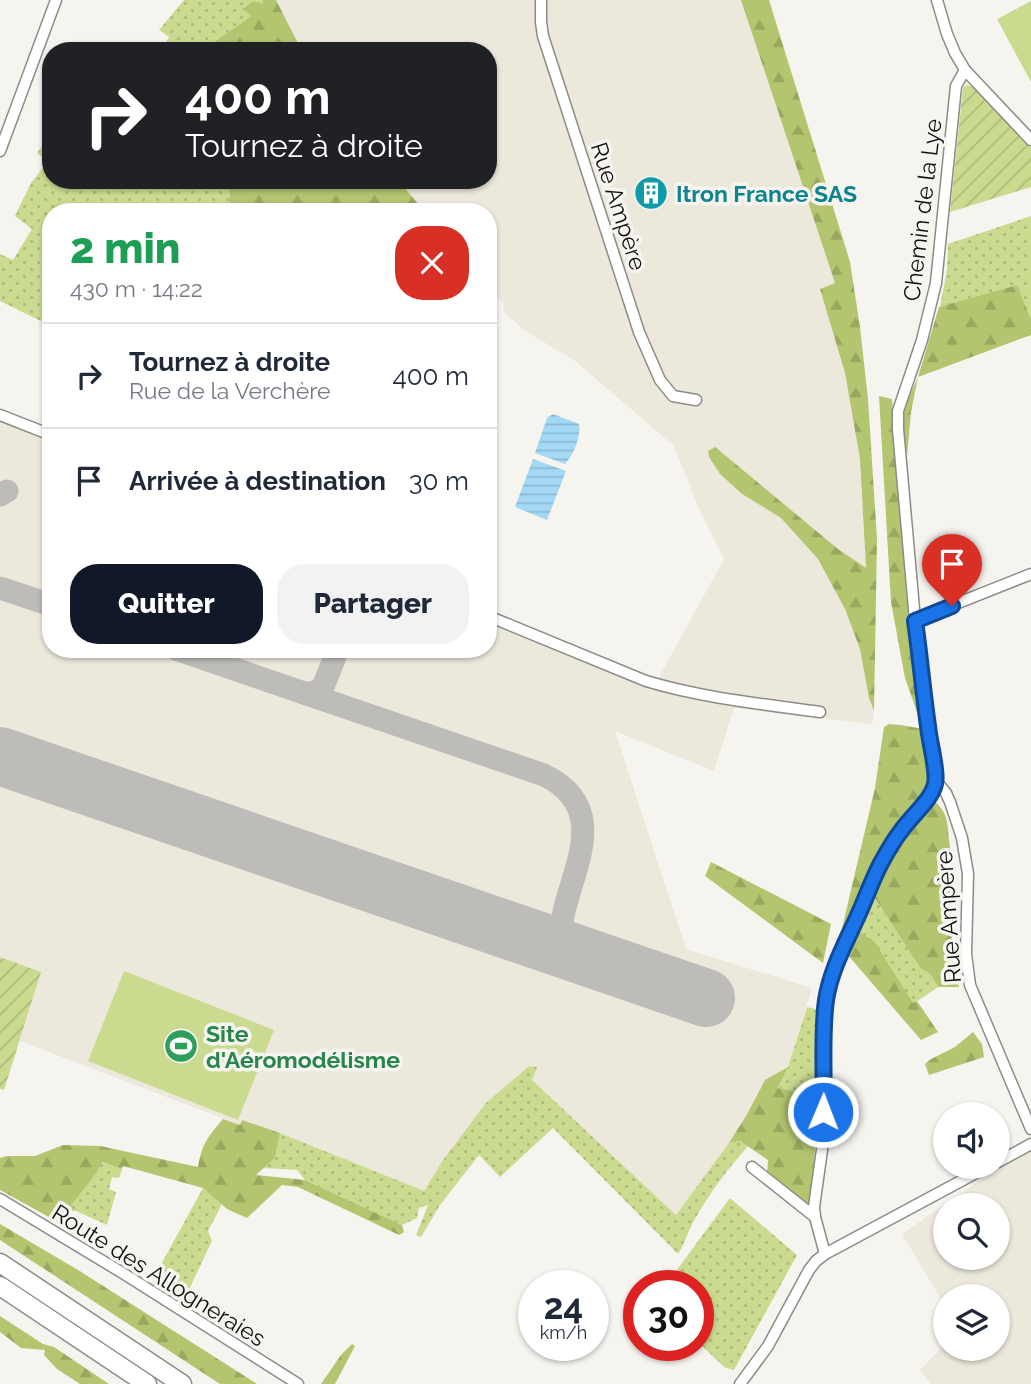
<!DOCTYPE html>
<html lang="fr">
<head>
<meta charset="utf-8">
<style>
	:root { --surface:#fff; --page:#f2f2f3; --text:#1f2937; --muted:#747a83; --line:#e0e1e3; --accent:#111827 }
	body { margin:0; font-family:Raleway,sans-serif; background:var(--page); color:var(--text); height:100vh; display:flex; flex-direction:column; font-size:26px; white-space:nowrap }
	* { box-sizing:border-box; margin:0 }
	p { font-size:23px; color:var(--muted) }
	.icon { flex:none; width:38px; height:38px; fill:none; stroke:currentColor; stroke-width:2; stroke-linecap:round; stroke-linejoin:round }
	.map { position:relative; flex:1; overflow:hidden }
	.drawer { position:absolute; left:42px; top:203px; width:455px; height:455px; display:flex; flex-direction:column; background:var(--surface); border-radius:28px; box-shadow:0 2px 5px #0004 }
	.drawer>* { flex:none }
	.hud { position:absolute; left:42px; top:42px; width:455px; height:147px; border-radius:28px; box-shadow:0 2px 5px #0004; background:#202124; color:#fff; overflow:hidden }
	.controls { position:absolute; left:933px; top:1102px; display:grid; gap:14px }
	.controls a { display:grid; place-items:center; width:77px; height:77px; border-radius:50%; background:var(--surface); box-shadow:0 2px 5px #0004; font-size:35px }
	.speed { position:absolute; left:518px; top:1270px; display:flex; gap:14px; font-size:35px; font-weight:700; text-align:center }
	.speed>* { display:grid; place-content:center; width:91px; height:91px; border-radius:50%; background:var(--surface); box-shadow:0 2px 5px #0004; line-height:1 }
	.speed small { font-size:18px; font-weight:400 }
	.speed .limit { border:10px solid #d22; background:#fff; color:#111 }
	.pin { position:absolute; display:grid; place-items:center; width:60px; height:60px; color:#fff; margin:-72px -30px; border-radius:50% 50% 50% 0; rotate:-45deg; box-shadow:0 0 7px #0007 }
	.pin .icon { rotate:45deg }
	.me { position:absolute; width:77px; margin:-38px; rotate:1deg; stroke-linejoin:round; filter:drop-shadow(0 0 5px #0008) }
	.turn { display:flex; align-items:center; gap:24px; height:147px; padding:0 28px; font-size:32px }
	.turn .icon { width:91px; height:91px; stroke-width:2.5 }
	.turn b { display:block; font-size:49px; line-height:60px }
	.round { display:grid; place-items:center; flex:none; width:74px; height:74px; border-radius:28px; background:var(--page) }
	.headline { display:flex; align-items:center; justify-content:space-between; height:119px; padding:0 28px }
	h1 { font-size:42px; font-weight:800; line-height:52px; color:#1e9e55 }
	.cta { display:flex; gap:14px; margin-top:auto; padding:14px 28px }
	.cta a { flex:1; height:80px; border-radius:28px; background:var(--accent); color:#fff; font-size:28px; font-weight:800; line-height:80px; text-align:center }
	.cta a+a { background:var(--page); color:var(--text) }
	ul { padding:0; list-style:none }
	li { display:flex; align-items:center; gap:21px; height:105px; padding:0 28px; border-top:2px solid var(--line) }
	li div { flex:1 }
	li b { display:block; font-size:26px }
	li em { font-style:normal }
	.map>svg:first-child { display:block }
	.built { fill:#ede8dc; fill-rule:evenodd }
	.grass { fill:url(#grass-dots) }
	.forest { fill:url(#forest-firs) }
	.garden { fill:url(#garden-furrows) }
	.pitch { fill:#cadb90 }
	.water { fill:url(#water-rules) }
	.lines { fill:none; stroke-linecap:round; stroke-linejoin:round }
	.taxiway { stroke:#bebcb8; stroke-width:23 }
	.runway { stroke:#bebcb8; stroke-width:58 }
	.minor-casing { stroke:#8d8b86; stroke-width:13 }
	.motorway-casing { stroke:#8d8b86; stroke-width:21 }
	.minor { stroke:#fff; stroke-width:10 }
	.motorway { stroke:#fff; stroke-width:18 }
	.route-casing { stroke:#114b97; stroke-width:18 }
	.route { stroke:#1a73e8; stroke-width:12 }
	.labels { text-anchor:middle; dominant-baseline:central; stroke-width:7; stroke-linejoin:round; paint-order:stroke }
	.culture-label { font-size:23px; font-weight:bold; fill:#0d838f; stroke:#f6f4ef; text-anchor:start }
	.street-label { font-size:23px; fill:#121210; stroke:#f6f4ef }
	.leisure-label { font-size:23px; font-weight:bold; fill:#27864d; stroke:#f6f4ef; text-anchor:start }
</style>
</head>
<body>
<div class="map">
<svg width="1031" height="1384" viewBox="0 0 1031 1384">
	<defs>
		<pattern id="grass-dots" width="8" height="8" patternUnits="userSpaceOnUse" patternTransform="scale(1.75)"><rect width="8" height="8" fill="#cadb90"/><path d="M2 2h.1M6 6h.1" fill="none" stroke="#acbb7b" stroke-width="1.8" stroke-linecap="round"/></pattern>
		<pattern id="forest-firs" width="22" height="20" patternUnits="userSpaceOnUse" patternTransform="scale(1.75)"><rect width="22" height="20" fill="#b3c56f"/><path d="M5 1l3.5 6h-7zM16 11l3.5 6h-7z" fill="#99a85f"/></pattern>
		<pattern id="garden-furrows" width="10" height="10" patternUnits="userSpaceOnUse" patternTransform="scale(1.75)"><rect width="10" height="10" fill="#cadb90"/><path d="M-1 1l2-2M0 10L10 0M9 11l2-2" fill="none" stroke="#acbb7b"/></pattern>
		<pattern id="water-rules" width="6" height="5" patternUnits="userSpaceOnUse" patternTransform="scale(1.75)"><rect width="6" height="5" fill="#a4d9f5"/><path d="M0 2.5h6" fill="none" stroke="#8cb9d1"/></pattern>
	</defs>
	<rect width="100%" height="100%" fill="#f6f4ef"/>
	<g class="built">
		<path d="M276,0H741L835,283L820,289L845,373L860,459L866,568L838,549L720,451L715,448L708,452L709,457L720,474L742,494L781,518L818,559L845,609L860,649L869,698L874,711L872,724L734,708L714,771L615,731L686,949L812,988L788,1067L765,1080L746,1116L723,1153L676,1215L532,1080L536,1067L529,1066L486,1103L443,1160L424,1191L280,1133L242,1120L240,1125L20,1041L40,973L0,957V420L51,441V649H488V622L652,690L724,559L700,511L674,446L575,361L524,330L504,312L503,303L488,285V212H425L399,180H488V51H302Z"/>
		<path d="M1031,1150V1384H931L920,1370L945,1344V1349H998V1297H945V1306L902,1234L984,1177ZM945,1206H998V1258H945Z"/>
	</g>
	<g class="grass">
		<path d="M184,0H263L264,4L244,9L251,16L202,51H161L169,37L159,30Z"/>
		<path d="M51,135V180H219L230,187C230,196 228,206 236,212H51V326L0,301V254L13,260L32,229L15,216L31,183L48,161L37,153Z"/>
		<path d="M1031,216V319L1017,285L940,307L947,270L948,244Z"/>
		<path d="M871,892L921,969L930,974L938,987L913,1004L874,942L857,931Z"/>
		<path d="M807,1007L816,1009L820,1020L819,1103L795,1091L778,1088L788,1067Z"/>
		<path d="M529,1066L537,1067L532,1080L676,1215L729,1143L740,1141L748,1146C728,1169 710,1192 695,1219C688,1230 686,1242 678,1254L553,1128L500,1177L479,1155L440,1205L421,1237L416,1235L428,1205L419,1208L417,1218L402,1225L305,1180L297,1170L264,1168L275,1158L280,1133L424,1191L443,1160L486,1103Z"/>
		<path d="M101,1162L122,1169L119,1178L112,1177L109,1189L116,1192L107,1225L76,1211H66L95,1175Z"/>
		<path d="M203,1188L222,1204L208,1231L212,1241L184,1300L153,1279Z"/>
		<path d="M730,1198L797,1255L734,1370L724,1367L698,1342V1286H665Z"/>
	</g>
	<g class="forest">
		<path d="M263,0H276L302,51H202L251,16L243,9L253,1L263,4Z"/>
		<path d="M741,0H769L850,262L860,327L868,399L877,539L874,711L869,698L860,649L845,609L818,559L781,518L742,494L720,474L709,457L708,451L715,447L720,451L838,549L866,568L860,459L845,373L820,289L835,283Z"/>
		<path d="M219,180H398L425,212H236C227,206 230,196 230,187Z"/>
		<path d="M1017,285L1031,319V335L918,377L911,412L907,456L903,432V411L918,377L939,307Z"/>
		<path d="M879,396L892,399L921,714L919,718L905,678L891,602Z"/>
		<path d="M889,724L901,725L923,729L930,782L926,794L911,810L886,846L868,881L857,910L839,941L875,788L884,727Z"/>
		<path d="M934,800C937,804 942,808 944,813C948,820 948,832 949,840C957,889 945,940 959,987H938L930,974L921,969L871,892L891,856Z"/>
		<path d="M711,862L831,924L823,963L705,876Z"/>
		<path d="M857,931L874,941L913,1003L917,1001L938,1032L921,1040L847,954Z"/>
		<path d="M973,1032L982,1044L984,1057L929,1075L925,1064L931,1059L955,1047Z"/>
		<path d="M788,1067L778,1088L795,1091L819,1103L810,1207L767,1175L768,1160L740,1141L729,1143L746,1116L765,1080Z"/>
		<path d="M223,1119L240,1125L242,1120L280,1133L275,1158L256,1175L305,1180L402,1225L404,1232L399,1235L298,1187L282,1185L247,1218L227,1209L203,1188L123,1166L122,1169L102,1162L95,1175L58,1222L0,1190V1158L7,1156H35L63,1145L100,1146L198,1167C202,1143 208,1137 223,1119Z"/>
		<path d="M0,1224L78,1270L257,1384H220L0,1240Z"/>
		<path d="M0,1316L43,1344L54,1347L109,1384H80L57,1369L44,1355L45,1350L21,1348L0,1332Z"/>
		<path d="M352,1344L355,1346L335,1384H321L341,1355Z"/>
	</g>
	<g class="garden">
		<path d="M967,85L975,87L1031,147V187L950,212L963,88Z"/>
		<path d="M0,957L41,972L4,1090L0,1089Z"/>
	</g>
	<g class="pitch">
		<path d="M1031,1V82L997,19Z"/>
		<path d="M124,971L274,1030L238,1120L88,1061Z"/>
	</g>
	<g class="water">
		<path d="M553,414L579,424C581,437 574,454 565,464L535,453L547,418Z"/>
		<path d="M533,459L566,471L547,520L515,507Z"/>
	</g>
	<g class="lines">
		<g class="taxiway">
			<path d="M0,495L7,491"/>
			<path d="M0,588L51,605"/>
			<path d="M176,649L307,694L317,691L323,687L338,649"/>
			<path d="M307,694L544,775C635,819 532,916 571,952"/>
			<path d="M537,940C549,938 556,933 562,921"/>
		</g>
		<path class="runway" d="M0,756L706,998"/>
		<g class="minor-casing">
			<g id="minor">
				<path d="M541,0V22L543,36L639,332L660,380L673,396L696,400"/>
				<path d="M937,0L947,34L955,53L965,70L1031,140"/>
				<path d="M0,151L56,0"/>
				<path d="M0,415L51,435"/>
				<path d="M488,616L646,681C703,698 762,704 820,712"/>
				<path d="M915,620L1031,574"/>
				<path d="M936,781L946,793L950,802L962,838L968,874L966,954L970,985L1031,1129"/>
				<path d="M998,1162L1031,1144"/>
				<path d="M752,1167L815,1217"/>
				<path d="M0,1199L121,1272L298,1384"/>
				<path d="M825,1254L987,1167"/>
				<path d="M740,1384L768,1346L809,1270L816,1261L825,1254L815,1217L814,1207L822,1150L824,1093V1019L826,998L840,953L859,913L874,877L899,833L916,811L926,801L931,794L936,781L928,729L923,673L915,620L898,429V411L922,340L936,283L956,86L965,70"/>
			</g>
		</g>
		<g class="motorway-casing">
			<g id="motorway">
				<path d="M0,1263L182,1384"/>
				<path d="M0,1286L147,1384"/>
			</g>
		</g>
		<use href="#minor" class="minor"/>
		<use href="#motorway" class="motorway"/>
	</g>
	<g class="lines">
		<g class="route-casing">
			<path id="route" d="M823,1112C825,1075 821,1037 826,1000C831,968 847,941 860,911C867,895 873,878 881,863C887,852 893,841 901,831C911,816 931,801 935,784C938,772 929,740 928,726C923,691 920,656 915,621L952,606"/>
		</g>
		<use href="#route" class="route"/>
	</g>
	<defs>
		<g id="building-disc" transform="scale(1.75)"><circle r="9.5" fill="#0f9aa8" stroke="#f6f4ef"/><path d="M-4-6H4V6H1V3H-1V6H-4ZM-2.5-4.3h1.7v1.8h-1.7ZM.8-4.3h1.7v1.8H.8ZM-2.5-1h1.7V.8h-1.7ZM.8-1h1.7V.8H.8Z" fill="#fff"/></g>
		<g id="stadium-disc" transform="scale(1.75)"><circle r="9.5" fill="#2e9e5b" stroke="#f6f4ef"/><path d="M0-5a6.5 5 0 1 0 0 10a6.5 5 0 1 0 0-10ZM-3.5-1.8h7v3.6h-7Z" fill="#fff"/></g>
	</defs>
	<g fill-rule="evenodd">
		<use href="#building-disc" x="651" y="193"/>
		<use href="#stadium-disc" x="181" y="1046"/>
	</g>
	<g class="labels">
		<g class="culture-label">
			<text x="676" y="193">Itron France SAS</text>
		</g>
		<g class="street-label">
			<text transform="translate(619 206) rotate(72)">Rue Ampère</text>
			<text transform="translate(922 210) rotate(-83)">Chemin de la Lye</text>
			<text transform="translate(948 917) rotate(-94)">Rue Ampère</text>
			<text transform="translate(159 1275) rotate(32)">Route des Allogneraies</text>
		</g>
		<g class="leisure-label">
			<text x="206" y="1033">Site<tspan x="206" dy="26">d'Aéromodélisme</tspan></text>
		</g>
	</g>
</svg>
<div class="controls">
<a><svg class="icon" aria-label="sound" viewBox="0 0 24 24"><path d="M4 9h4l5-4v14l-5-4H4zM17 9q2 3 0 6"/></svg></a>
<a><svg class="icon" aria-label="search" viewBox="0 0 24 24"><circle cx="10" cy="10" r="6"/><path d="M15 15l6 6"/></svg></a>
<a><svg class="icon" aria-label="layers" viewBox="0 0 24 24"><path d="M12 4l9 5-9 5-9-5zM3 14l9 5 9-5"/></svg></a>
</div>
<div class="speed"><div>24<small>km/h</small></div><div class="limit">30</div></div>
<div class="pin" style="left:952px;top:606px;background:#d93025"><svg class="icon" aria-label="arrive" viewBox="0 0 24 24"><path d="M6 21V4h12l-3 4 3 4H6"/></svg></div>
<svg class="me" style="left:823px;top:1112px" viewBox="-20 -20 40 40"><circle r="17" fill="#1a73e8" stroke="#fff" stroke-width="3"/><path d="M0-11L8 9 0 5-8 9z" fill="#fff"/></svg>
<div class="hud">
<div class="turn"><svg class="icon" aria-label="right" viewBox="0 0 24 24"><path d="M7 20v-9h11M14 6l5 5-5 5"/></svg><div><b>400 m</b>Tournez à droite</div></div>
</div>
<section class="drawer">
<div class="headline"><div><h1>2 min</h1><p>430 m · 14:22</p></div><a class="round" style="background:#d93025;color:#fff"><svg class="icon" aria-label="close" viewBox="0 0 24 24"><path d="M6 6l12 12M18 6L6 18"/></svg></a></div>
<ul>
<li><svg class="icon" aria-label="right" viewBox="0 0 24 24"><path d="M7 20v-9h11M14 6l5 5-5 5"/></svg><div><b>Tournez à droite</b><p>Rue de la Verchère</p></div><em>400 m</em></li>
<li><svg class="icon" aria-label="arrive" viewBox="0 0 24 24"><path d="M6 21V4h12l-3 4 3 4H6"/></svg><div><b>Arrivée à destination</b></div><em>30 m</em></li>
</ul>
<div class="cta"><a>Quitter</a><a>Partager</a></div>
</section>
</div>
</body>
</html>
